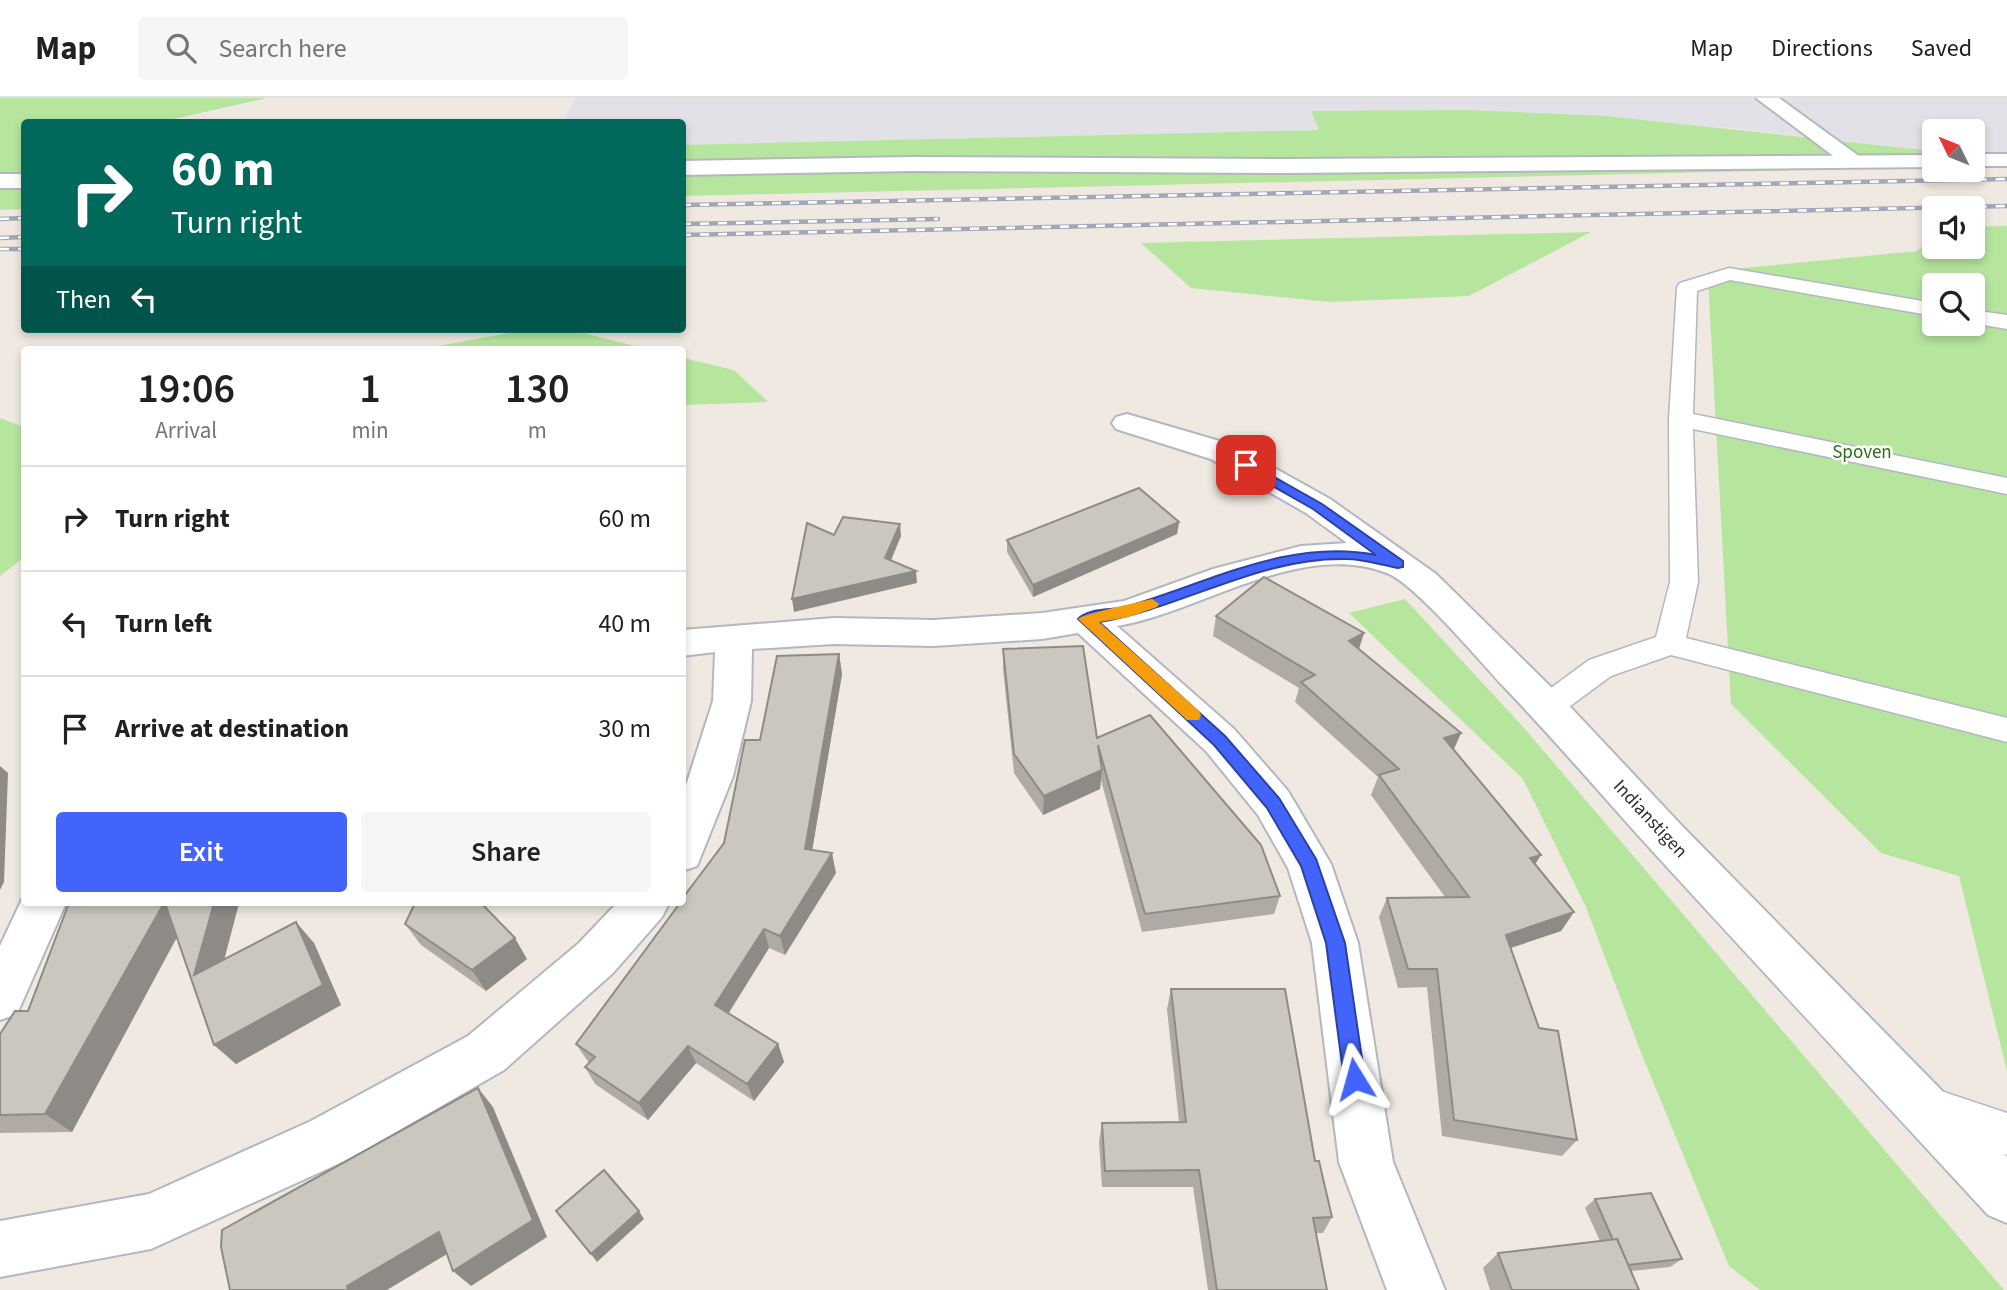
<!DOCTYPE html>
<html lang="en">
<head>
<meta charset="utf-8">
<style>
	:root { --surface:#fff; --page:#f6f6f6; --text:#202124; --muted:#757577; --line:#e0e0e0; --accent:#4264fb }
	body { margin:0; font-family:"Source Sans 3",sans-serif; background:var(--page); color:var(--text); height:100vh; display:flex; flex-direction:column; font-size:26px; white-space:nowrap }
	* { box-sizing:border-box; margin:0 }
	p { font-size:23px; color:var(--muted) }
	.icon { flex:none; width:38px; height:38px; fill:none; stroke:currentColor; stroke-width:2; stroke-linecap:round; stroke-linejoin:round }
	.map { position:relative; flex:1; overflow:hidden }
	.drawer { position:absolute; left:21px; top:248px; width:665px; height:560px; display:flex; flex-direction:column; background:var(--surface); border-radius:7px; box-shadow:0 4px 10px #0003 }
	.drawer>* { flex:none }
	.hud { position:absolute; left:21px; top:21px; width:665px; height:214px; border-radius:7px; box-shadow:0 4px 10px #0003; background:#00695c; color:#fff; overflow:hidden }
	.needle { width:46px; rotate:313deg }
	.fabs { position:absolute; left:1922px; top:21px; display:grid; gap:14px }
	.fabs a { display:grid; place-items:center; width:63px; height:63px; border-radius:7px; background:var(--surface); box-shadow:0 4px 10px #0003; font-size:35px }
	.pin { position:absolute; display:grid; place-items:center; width:60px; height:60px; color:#fff; margin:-30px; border-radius:14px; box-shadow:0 4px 10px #0006 }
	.me { position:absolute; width:77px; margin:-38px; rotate:352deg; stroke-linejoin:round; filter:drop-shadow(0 0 5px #0008) }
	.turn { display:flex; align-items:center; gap:24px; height:147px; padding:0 35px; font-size:32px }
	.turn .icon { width:91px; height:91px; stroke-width:2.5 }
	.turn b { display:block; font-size:49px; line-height:60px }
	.then { display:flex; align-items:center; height:66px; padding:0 35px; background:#0003; gap:14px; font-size:26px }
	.eta { display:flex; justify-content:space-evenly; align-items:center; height:119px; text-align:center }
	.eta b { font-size:42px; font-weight:600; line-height:49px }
	.primary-button { display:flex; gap:14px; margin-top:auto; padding:14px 35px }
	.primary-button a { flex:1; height:80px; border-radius:7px; background:var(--accent); color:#fff; font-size:28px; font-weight:600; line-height:80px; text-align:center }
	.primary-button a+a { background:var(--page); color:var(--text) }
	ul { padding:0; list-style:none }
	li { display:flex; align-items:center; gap:21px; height:105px; padding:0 35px; border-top:2px solid var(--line) }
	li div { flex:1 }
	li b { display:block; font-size:26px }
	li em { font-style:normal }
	header { display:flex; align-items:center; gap:42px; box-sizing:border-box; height:98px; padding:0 35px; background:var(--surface); border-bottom:2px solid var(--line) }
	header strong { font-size:33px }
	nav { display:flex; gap:38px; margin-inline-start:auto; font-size:24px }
	.search { width:490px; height:63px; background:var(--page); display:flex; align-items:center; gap:18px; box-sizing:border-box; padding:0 24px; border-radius:7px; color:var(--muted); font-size:26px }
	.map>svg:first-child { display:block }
	.industrial { fill:#e3e1e8 }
	.green { fill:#b6e59e; fill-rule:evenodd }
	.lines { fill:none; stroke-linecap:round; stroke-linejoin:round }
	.service-casing { stroke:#b4b7c1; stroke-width:3 }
	.minor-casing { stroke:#b4b7c1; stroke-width:4 }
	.secondary-casing { stroke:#b4b7c1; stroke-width:4 }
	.service { fill:#fff; fill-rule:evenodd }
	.minor { fill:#fff; fill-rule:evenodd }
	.secondary { fill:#fff; fill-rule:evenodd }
	.rail-casing { stroke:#a3a6b8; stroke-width:4.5 }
	.rail { stroke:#fff; stroke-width:2.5; stroke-dasharray:9; stroke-linecap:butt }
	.wall { fill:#afaba4 }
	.shaded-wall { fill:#8e8b86 }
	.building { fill:#cbc7bf; stroke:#8e8b86; stroke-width:2 }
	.route { fill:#4264fb; stroke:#2b41a3; stroke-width:2 }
	.slow { fill:#f59e0b }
	.labels { text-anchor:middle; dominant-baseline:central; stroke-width:5; stroke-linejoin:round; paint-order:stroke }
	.park-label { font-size:19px; fill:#2c6e1b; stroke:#fff }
	.street-label { font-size:19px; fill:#2e2e2e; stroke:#fff }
</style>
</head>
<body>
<header>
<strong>Map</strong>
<div class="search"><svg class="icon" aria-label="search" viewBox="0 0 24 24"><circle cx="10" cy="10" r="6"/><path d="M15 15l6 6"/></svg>Search here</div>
<nav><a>Map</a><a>Directions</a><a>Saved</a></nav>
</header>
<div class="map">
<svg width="2007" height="1192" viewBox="0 0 2007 1192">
	<rect width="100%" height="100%" fill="#efe9e1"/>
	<path class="industrial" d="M575,0H2007V62L1972,58V33H1934V53L1720,29L1311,13L1320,32L683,47L682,24H563Z"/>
	<g class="green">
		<path d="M0,0H267L160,24H24V111L0,112Z"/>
		<path d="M1465,12L1605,18L1934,53V69L683,98L682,47L1319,32L1311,13Z"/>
		<path d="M2007,128V973L1959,778L1881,755L1731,606L1708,180L1735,171L1917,153L1934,138V149H1972V129ZM1934,187H1972V226H1934Z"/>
		<path d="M1591,134L1469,198L1330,204L1191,190L1141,145Z"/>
		<path d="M530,231H566L652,252H417Z"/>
		<path d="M683,260L734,272L768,304L683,307Z"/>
		<path d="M0,320L24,329V459L0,478Z"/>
		<path d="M1405,501L1524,630L2004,1192H1760L1729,1168L1640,952L1586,809L1523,681L1349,515Z"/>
	</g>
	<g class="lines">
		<g class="service-casing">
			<g id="service">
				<path d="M1729,170L1934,205V218L1730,182L1697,193L1693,316L2007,380V396L1693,331L1698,484L1686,540L2007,620V644L1671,557L1611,578L1558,617L1547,621L1536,617L1531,609L1536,601L1589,562L1656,539L1670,484L1669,321L1677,189L1680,185Z"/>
				<path d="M1972,212L2007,217V231L1972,225Z"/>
				<path d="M1932,990L2007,1015V1057L1917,1026L1911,1011L1917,996Z"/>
			</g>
		</g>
		<g class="minor-casing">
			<g id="minor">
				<path d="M1756,0H1779L1867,64L1864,69H1848Z"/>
				<path d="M1127,316L1233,347L1330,401L1436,476L1561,599L1683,729L2007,1059V1125L1988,1117C1877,997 1766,877 1656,757C1605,701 1556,643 1503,588C1480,563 1414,485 1387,475C1301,441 1199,515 1117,528L1234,631L1288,693L1331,766L1358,845L1393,1064L1445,1192H1387L1339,1064L1312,845L1288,770L1258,717L1206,653L1078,535L1042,541L934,548L834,546L752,551L751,603L733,678L697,768L682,773V700L713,603L715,554L682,558V532L834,520L934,522L1042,515L1124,503L1213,471L1301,448L1347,445L1306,415L1211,361L1116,331L1112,325L1116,319Z"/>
				<path d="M24,797V805H66L17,916L0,922V848Z"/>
				<path d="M617,805H669L662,819L613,875L504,972L349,1061L151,1151L0,1179V1123L149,1096L311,1023L468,938L579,845Z"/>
			</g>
		</g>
		<g class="secondary-casing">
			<g id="secondary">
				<rect x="1972" y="56" width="35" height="12"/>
				<path d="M1934,57V69L1288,75L913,73L682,77V63L913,59L1288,61Z"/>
				<rect x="0" y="76" width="24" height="14"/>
			</g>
		</g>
		<use href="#service" class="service"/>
		<use href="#minor" class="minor"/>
		<use href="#secondary" class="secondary"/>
		<g class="rail-casing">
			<g id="rail">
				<path d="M682,107L2007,81"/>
				<path d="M0,121L24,120"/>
				<path d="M682,126L938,121"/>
				<path d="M682,137L2007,108"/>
				<path d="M0,140L24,139"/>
				<path d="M0,151H24"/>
			</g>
		</g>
		<use href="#rail" class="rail"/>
	</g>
	<g class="wall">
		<path d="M1179,424L1177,436L1033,499L1007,454V442Z"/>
		<path d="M1216,518L1364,535L1359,551L1461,635L1454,651L1535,766L1574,814L1561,833L1511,850L1577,1042L1562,1058L1442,1038L1427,889L1398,890L1379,819L1387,800L1445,799L1371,697L1378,679L1295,604L1299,590L1213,538Z"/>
		<path d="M1003,551L1097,640L1280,798L1274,816L1142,834L1101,682L1100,691L1043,717L1014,675L1003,571Z"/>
		<path d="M839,556L842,576L812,752L836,775L785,857L769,850L729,915L778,946L784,964L754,1003L696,965L648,1022L595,986L585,969L589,965L576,946L724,745L760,642Z"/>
		<path d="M239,805L224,861L314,845L341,907L236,966L177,839L72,1034L0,1035V936L28,913Z"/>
		<path d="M405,826L527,861L486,893L421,847Z"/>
		<path d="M1171,891L1315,1063L1332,1119L1323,1135H1316L1327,1192H1208L1193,1089H1102L1099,1043L1102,1025L1179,1024L1167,911Z"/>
		<path d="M1595,1101L1682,1161L1670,1169L1631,1173L1639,1192H1490L1483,1170L1498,1155L1600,1143L1585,1110Z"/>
	</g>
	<g class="shaded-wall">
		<path d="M1179,424L1177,436L1033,499V487Z"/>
		<path d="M900,426L901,438L887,472L885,460Z"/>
		<path d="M916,473L917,485L794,514L792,501Z"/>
		<path d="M1364,535L1357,556L1349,543Z"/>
		<path d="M839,556L842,576L809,771L805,751Z"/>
		<path d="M1461,635L1452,655L1444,640Z"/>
		<path d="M0,668L8,675L4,784L0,792Z"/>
		<path d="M1102,672L1100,691L1043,717L1044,698Z"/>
		<path d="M832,755L836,775L785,857L780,838Z"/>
		<path d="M1541,757L1529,776L1530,760Z"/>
		<path d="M164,805H166L185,824L72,1034L45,1016Z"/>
		<path d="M214,805H239L215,897L194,877Z"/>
		<path d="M1574,814L1561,833L1495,855L1506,837Z"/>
		<path d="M296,824L314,845L341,907L236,966L214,947Z"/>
		<path d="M764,831L769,850L722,925L715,907Z"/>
		<path d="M515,840L527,861L486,893L472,872Z"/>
		<path d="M778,946L784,964L754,1003L747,986Z"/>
		<path d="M688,948L696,965L648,1022L639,1005Z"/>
		<path d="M478,990L493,1009L547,1139L471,1188L453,1173Z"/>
		<path d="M639,1113L644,1121L597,1164L591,1156Z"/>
		<path d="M439,1134L457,1150L387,1192H348L347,1188Z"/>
	</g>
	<g class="building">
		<path d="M1139,390L1179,424L1033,487L1007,442Z"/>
		<path d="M843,419L900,426L885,460L916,473L792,501L807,425L834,437Z"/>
		<path d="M1264,479L1364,535L1349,543L1461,635L1444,640L1541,757L1530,760L1574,814L1506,837L1539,930L1558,933L1577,1042L1454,1022L1437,871H1408L1387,800L1469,799L1379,677L1399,671L1301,584L1315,577L1216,518Z"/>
		<path d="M1083,548L1097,640L1150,617L1261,747L1280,798L1145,816L1098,647L1102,672L1044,698L1014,656L1003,551Z"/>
		<path d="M839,556L805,751L832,755L780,838L764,831L715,907L778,946L747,986L688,948L639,1005L585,969L595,959L576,946L680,805H682V801L724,745L745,642H760L777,558Z"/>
		<path d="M69,805H164L45,1016L0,1017V936L15,913H28Z"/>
		<path d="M165,805H214L194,877L296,824L323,887L214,947Z"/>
		<path d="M415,805H481L515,840L472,872L405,826Z"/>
		<path d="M1171,891H1285L1315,1063H1319L1332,1119L1313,1120L1327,1192H1217L1199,1072L1105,1073L1102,1025L1186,1024Z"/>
		<path d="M478,990L533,1122L453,1173L439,1134L347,1188L348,1192H230L221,1149L222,1132Z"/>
		<path d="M604,1072L639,1113L591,1156L556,1113Z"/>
		<path d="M1651,1095L1682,1161L1628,1167L1617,1141L1613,1142L1595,1101Z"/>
		<path d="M1617,1141L1639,1192H1512L1498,1155Z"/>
	</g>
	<path class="route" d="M1246,363L1322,406L1403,463V469L1398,470C1382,467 1363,461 1346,461C1259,459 1183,510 1099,524L1225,638L1279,700L1316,761L1345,845L1365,981L1362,989L1355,992L1347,989L1344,981L1326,845L1301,768L1291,751L1267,710L1214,647L1078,521C1088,509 1115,513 1129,508C1211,484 1289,440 1376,457L1313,411L1241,370V365Z"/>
	<path class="slow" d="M1152,501L1159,506L1157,509L1129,519L1099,524L1199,613L1201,617L1199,622H1187L1078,521C1083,516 1139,504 1152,501Z"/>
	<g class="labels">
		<g class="park-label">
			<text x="1862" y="354">Spoven</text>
		</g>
		<g class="street-label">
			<text transform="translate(1650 721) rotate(47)">Indianstigen</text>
		</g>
	</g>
</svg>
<div class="fabs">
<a><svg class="needle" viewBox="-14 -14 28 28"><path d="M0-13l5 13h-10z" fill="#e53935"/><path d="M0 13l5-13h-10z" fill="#757577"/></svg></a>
<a><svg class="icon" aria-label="sound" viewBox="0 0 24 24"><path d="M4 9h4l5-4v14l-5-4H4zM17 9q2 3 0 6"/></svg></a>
<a><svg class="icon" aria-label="search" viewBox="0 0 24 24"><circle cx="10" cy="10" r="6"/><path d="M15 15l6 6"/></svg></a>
</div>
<div class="pin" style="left:1246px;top:367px;background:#d93025"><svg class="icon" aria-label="arrive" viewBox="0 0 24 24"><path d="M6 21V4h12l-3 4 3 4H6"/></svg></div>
<svg class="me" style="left:1355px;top:981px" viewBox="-20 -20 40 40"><path d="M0-17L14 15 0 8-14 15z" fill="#4264fb" stroke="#fff" stroke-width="4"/></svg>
<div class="hud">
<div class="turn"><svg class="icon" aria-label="right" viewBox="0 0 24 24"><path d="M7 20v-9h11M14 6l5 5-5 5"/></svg><div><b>60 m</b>Turn right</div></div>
<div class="then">Then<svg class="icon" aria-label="left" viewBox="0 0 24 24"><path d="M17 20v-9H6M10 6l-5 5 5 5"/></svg></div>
</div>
<section class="drawer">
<div class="eta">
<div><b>19:06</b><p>Arrival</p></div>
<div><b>1</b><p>min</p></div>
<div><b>130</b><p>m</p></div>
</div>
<ul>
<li><svg class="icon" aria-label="right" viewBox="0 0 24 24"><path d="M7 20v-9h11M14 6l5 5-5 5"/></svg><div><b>Turn right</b></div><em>60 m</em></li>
<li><svg class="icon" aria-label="left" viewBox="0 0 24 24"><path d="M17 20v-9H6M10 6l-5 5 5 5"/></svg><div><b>Turn left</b></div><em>40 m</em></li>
<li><svg class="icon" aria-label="arrive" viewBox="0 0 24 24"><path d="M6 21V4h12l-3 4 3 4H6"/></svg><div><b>Arrive at destination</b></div><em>30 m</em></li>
</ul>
<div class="primary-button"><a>Exit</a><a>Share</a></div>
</section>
</div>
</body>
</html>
